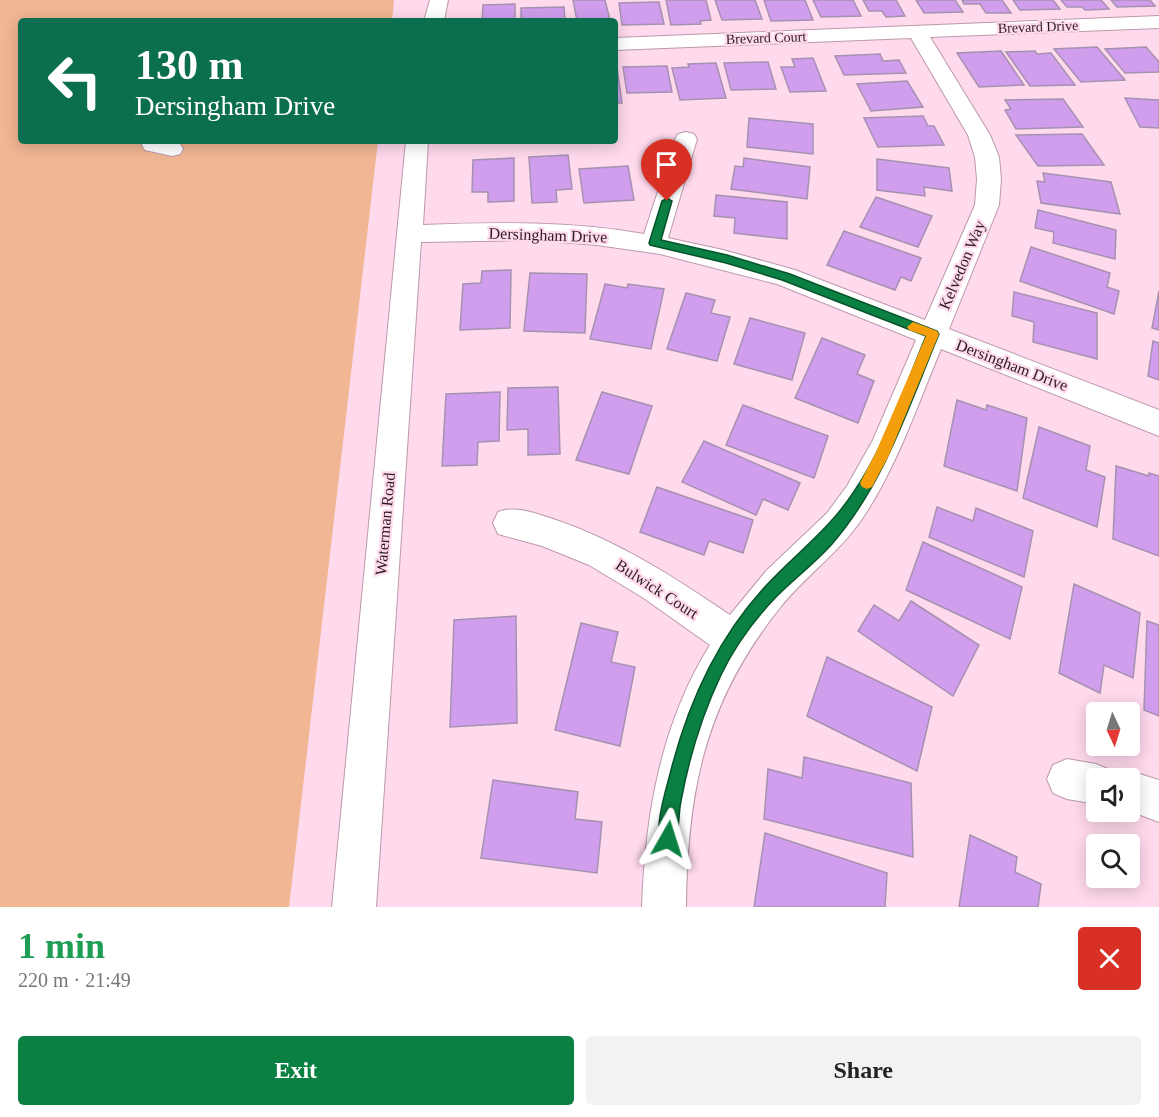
<!DOCTYPE html>
<html lang="en">
<head>
<meta charset="utf-8">
<style>
	:root { --surface:#fff; --page:#f2f2f2; --text:#222; --muted:#767676; --accent:#0b8043 }
	body { margin:0; font-family:Georgia,serif; background:var(--page); color:var(--text); height:100vh; display:flex; flex-direction:column; font-size:22px; white-space:nowrap }
	* { box-sizing:border-box; margin:0 }
	p { font-size:20px; color:var(--muted) }
	.icon { flex:none; width:33px; height:33px; fill:none; stroke:currentColor; stroke-width:2; stroke-linecap:round; stroke-linejoin:round }
	.map { position:relative; height:907px; overflow:hidden }
	.panel { display:flex; flex-direction:column; background:var(--surface); flex:1 }
	.panel>* { flex:none }
	.top-card { position:absolute; left:18px; top:18px; width:600px; height:126px; border-radius:6px; box-shadow:0 3px 15px #0003; background:#0b6e4f; color:#fff; overflow:hidden }
	.needle { width:39px; rotate:176deg }
	.tools { position:absolute; left:1086px; top:702px; display:grid; gap:12px }
	.tools a { display:grid; place-items:center; width:54px; height:54px; border-radius:6px; background:var(--surface); box-shadow:0 3px 15px #0003; font-size:30px }
	.pin { position:absolute; display:grid; place-items:center; width:51px; height:51px; color:#fff; margin:-62px -26px; border-radius:50% 50% 50% 0; rotate:-45deg; box-shadow:0 0 6px #0007 }
	.pin .icon { rotate:45deg }
	.me { position:absolute; width:66px; margin:-33px; rotate:6deg; stroke-linejoin:round; filter:drop-shadow(0 0 4px #0008) }
	.turn { display:flex; align-items:center; gap:21px; height:126px; padding:0 18px; font-size:27px }
	.turn .icon { width:78px; height:78px; stroke-width:2.5 }
	.turn b { display:block; font-size:42px; line-height:51px }
	.round { display:grid; place-items:center; flex:none; width:63px; height:63px; border-radius:6px; background:var(--page) }
	.headline { display:flex; align-items:center; justify-content:space-between; height:102px; padding:0 18px }
	h1 { font-size:36px; font-weight:800; line-height:45px; color:#1e9e55 }
	.action { display:flex; gap:12px; margin-top:auto; padding:12px 18px }
	.action a { flex:1; height:69px; border-radius:6px; background:var(--accent); color:#fff; font-size:24px; font-weight:800; line-height:69px; text-align:center }
	.action a+a { background:var(--page); color:var(--text) }
	.map>svg:first-child { display:block }
	.green { fill:#f1b694 }
	.building { fill:#d19ded; stroke:#a592b0; stroke-width:1.5 }
	.lines { fill:none; stroke-linecap:round; stroke-linejoin:round }
	.minor-casing { stroke:#bc99ab; stroke-width:2 }
	.minor { fill:#fff; fill-rule:evenodd }
	.route { fill:#0b8043; stroke:#07532c; stroke-width:1.5 }
	.slow { fill:#f59e0b }
	.labels { text-anchor:middle; dominant-baseline:central; stroke-width:4.5; stroke-linejoin:round; paint-order:stroke }
	.far-street-label { font-size:14px; fill:#2b1d24; stroke:#ffd9ec }
	.street-label { font-size:16px; fill:#2b1d24; stroke:#ffd9ec }
</style>
</head>
<body>
<div class="map">
<svg width="1159" height="907" viewBox="0 0 1159 907">
	<rect width="100%" height="100%" fill="#ffd9ec"/>
	<path class="green" d="M0,0H394L392,21H21V141H378L289,907H0Z"/>
	<g class="building">
		<path d="M573,0H605L610,20L577,21Z"/>
		<path d="M666,0H706L711,20L700,21L701,24L671,25Z"/>
		<path d="M715,0H755L762,19L722,20Z"/>
		<path d="M764,0H805L813,20L771,21Z"/>
		<path d="M813,0H853L861,16L821,17Z"/>
		<path d="M863,0H896L905,16L886,17L882,11H869Z"/>
		<path d="M916,0H955L963,12L924,13Z"/>
		<path d="M962,0H1002L1011,13H986L980,4H964Z"/>
		<path d="M1013,0H1053L1060,9L1020,10Z"/>
		<path d="M1061,0H1101L1109,9L1085,10L1082,7H1067Z"/>
		<path d="M1111,0H1150L1155,6L1117,7Z"/>
		<path d="M659,2L664,24L622,25L619,3Z"/>
		<path d="M515,4V21H482L483,5Z"/>
		<path d="M564,7L565,21H521V8Z"/>
		<path d="M1097,47L1125,80L1081,82L1054,49Z"/>
		<path d="M1146,47L1159,62V72L1125,73L1105,49Z"/>
		<path d="M1001,51L1024,85L979,87L957,53Z"/>
		<path d="M1035,51L1037,54L1051,53L1075,85L1030,86L1006,52Z"/>
		<path d="M880,54L883,61L899,60L906,73L844,75L835,56Z"/>
		<path d="M813,58L826,91L790,92L781,67H795L792,59Z"/>
		<path d="M768,62L776,89L731,90L724,63Z"/>
		<path d="M716,63L726,98L680,100L672,68L689,67L688,64Z"/>
		<path d="M667,66L672,92L627,93L623,67Z"/>
		<path d="M615,67H617L622,103H615Z"/>
		<path d="M907,81L923,107L871,111L857,84Z"/>
		<path d="M1125,98L1159,100V128L1140,127Z"/>
		<path d="M1063,99L1083,127L1016,129L1005,110L1011,109L1005,100Z"/>
		<path d="M923,116L928,126H934L944,145L878,147L864,118Z"/>
		<path d="M749,118L813,124V154L747,147Z"/>
		<path d="M1082,134L1104,165L1038,166L1016,135Z"/>
		<path d="M568,155L572,189L556,190L557,202L532,203L529,157Z"/>
		<path d="M514,158V201L488,202V192H472L473,160Z"/>
		<path d="M744,158L810,167L807,199L731,189L735,166L743,167Z"/>
		<path d="M877,159L949,168L952,191L924,187L925,196L877,190Z"/>
		<path d="M628,166L634,200L584,203L579,169Z"/>
		<path d="M1043,173L1111,182L1120,214L1041,203L1037,181L1045,182Z"/>
		<path d="M716,195L787,202V239L734,233L735,218L714,216Z"/>
		<path d="M876,197L932,216L918,247L860,227Z"/>
		<path d="M1038,210L1116,230L1115,259L1053,243L1054,232L1035,228Z"/>
		<path d="M844,231L921,258L911,281L901,277L895,290L827,265Z"/>
		<path d="M1031,247L1110,273L1107,287L1119,291L1114,314L1020,281Z"/>
		<path d="M511,270L510,328L460,330L463,284L481,283L482,271Z"/>
		<path d="M530,273L587,274L585,333L524,331Z"/>
		<path d="M605,284L627,288L628,284L664,289L651,349L590,339Z"/>
		<path d="M1159,291V330L1152,328Z"/>
		<path d="M1014,292L1097,313V359L1033,342L1034,322L1012,316Z"/>
		<path d="M686,293L715,300L711,313L730,317L717,361L667,349Z"/>
		<path d="M750,318L805,333L792,380L734,364Z"/>
		<path d="M822,338L865,355L857,374L874,381L858,423L795,398Z"/>
		<path d="M1153,341L1159,343V380L1148,376Z"/>
		<path d="M558,387L560,454L528,455V429L507,430L508,388Z"/>
		<path d="M500,392L499,441L478,442L477,465L442,466L446,394Z"/>
		<path d="M602,392L652,406L629,474L576,460Z"/>
		<path d="M957,400L986,410L987,405L1027,418L1017,491L944,466Z"/>
		<path d="M743,405L828,436L814,478L726,445Z"/>
		<path d="M1039,427L1090,446L1086,470L1105,477L1097,527L1023,498Z"/>
		<path d="M704,441L800,483L788,510L763,499L756,515L682,482Z"/>
		<path d="M1116,466L1149,476V473L1159,476V556L1113,539Z"/>
		<path d="M657,487L753,520L743,553L709,541L704,555L640,532Z"/>
		<path d="M937,507L973,521L976,508L1033,531L1024,577L929,537Z"/>
		<path d="M923,542L1022,587L1010,639L906,590Z"/>
		<path d="M1074,584L1140,613L1133,678L1104,665L1100,693L1059,673Z"/>
		<path d="M911,601L979,645L953,696L858,631L874,605L899,621Z"/>
		<path d="M516,616L517,723L450,727L454,620Z"/>
		<path d="M1147,621L1159,625V716L1144,710Z"/>
		<path d="M581,623L618,632L611,662L635,667L620,746L555,730Z"/>
		<path d="M827,657L932,707L917,771L807,716Z"/>
		<path d="M804,757L911,783L913,857L764,819L768,769L802,778Z"/>
		<path d="M493,780L578,792L575,819L602,822L597,873L481,858Z"/>
		<path d="M765,833L887,873L885,907H754Z"/>
		<path d="M970,835L1017,857L1015,872L1041,884L1038,907H959Z"/>
	</g>
	<g class="lines">
		<g class="minor-casing">
			<g id="minor">
				<path d="M430,0H448L444,21H424Z"/>
				<path d="M1159,16V28L930,37L990,135L999,157L1001,179L999,205L949,329L1159,410V436L941,349C917,406 897,467 862,519C839,553 804,577 779,609C705,702 687,791 686,907H642C645,816 661,723 710,645L642,597L589,565L542,546L498,534L493,523L498,512C517,505 537,514 556,520C620,542 674,577 730,615L766,571L827,513L847,486L873,440L916,340L777,284L660,254L597,245L532,240L421,242L376,907H332L406,141H428L423,225C497,222 570,221 644,234L675,139L678,134L686,132L694,134L697,139L668,238L723,250L795,270L925,320L975,205L977,179L975,157L968,135L911,38L615,50V38Z"/>
				<path d="M143,141H168L180,144L183,149L180,154L172,156L145,150L142,145Z"/>
				<path d="M1067,759L1096,764L1110,770L1114,778H1096V804L1067,799L1053,793L1047,779L1053,765Z"/>
				<path d="M1130,771L1159,780V822L1130,811V778H1115Z"/>
			</g>
		</g>
		<use href="#minor" class="minor"/>
	</g>
	<path class="route" d="M667,198L672,201L661,240L727,255L790,274L937,331L939,334C909,406 884,484 832,544C815,563 794,579 776,597C755,619 734,648 721,675C702,715 689,758 681,801C678,815 680,831 674,845L668,848L661,845C654,828 665,793 670,774C687,706 715,642 763,589C793,556 828,531 853,493C885,446 904,389 926,336L782,280L726,263L650,245L649,243L662,201Z"/>
	<path class="slow" d="M913,322L937,331L939,334L889,455L872,487L867,489L862,487L860,483L876,452L926,336L909,330L907,327Z"/>
	<g class="labels">
		<g class="far-street-label">
			<text transform="translate(1038 27) rotate(-2)">Brevard Drive</text>
			<text transform="translate(766 38) rotate(-2)">Brevard Court</text>
		</g>
		<g class="street-label">
			<text transform="translate(548 235) rotate(2)">Dersingham Drive</text>
			<text transform="translate(962 265) rotate(-67)">Kelvedon Way</text>
			<text transform="translate(1012 365) rotate(21)">Dersingham Drive</text>
			<text transform="translate(385 524) rotate(-85)">Waterman Road</text>
			<text transform="translate(657 589) rotate(33)">Bulwick Court</text>
		</g>
	</g>
</svg>
<div class="tools">
<a><svg class="needle" viewBox="-14 -14 28 28"><path d="M0-13l5 13h-10z" fill="#e53935"/><path d="M0 13l5-13h-10z" fill="#767676"/></svg></a>
<a><svg class="icon" aria-label="sound" viewBox="0 0 24 24"><path d="M4 9h4l5-4v14l-5-4H4zM17 9q2 3 0 6"/></svg></a>
<a><svg class="icon" aria-label="search" viewBox="0 0 24 24"><circle cx="10" cy="10" r="6"/><path d="M15 15l6 6"/></svg></a>
</div>
<div class="pin" style="left:667px;top:201px;background:#d93025"><svg class="icon" aria-label="arrive" viewBox="0 0 24 24"><path d="M6 21V4h12l-3 4 3 4H6"/></svg></div>
<svg class="me" style="left:668px;top:839px" viewBox="-20 -20 40 40"><path d="M0-17L14 15 0 8-14 15z" fill="#0b8043" stroke="#fff" stroke-width="4"/></svg>
<div class="top-card">
<div class="turn"><svg class="icon" aria-label="left" viewBox="0 0 24 24"><path d="M17 20v-9H6M10 6l-5 5 5 5"/></svg><div><b>130 m</b>Dersingham Drive</div></div>
</div>
</div>
<section class="panel">
<div class="headline"><div><h1>1 min</h1><p>220 m · 21:49</p></div><a class="round" style="background:#d93025;color:#fff"><svg class="icon" aria-label="close" viewBox="0 0 24 24"><path d="M6 6l12 12M18 6L6 18"/></svg></a></div>
<div class="action"><a>Exit</a><a>Share</a></div>
</section>
</body>
</html>
